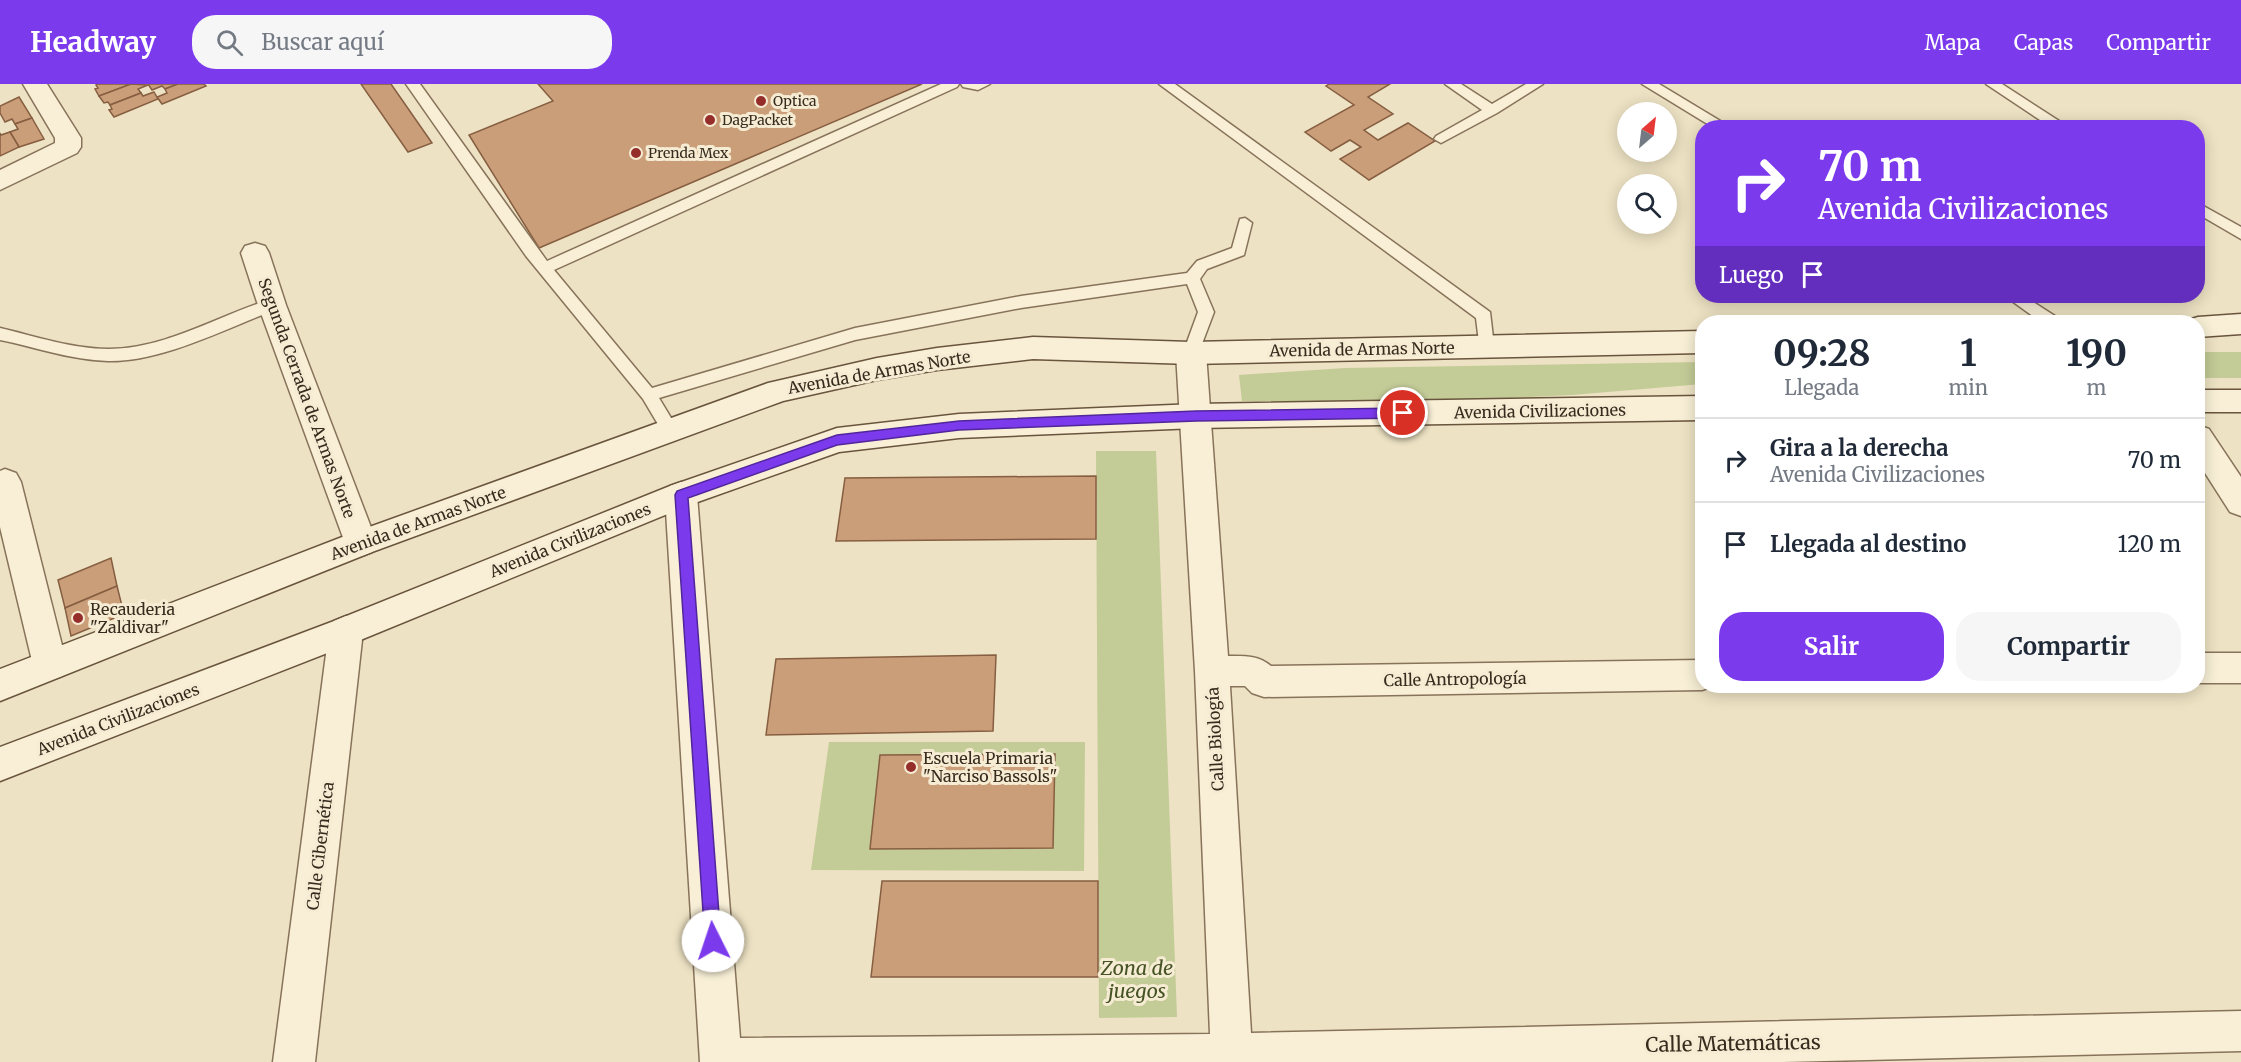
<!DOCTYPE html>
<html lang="es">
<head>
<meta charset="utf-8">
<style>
	:root { --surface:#fff; --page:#f6f6f7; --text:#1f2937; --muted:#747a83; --line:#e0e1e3; --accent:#7c3aed }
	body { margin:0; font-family:Merriweather,serif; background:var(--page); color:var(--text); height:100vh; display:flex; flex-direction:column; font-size:22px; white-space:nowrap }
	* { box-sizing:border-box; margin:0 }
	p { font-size:20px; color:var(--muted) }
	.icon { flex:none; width:33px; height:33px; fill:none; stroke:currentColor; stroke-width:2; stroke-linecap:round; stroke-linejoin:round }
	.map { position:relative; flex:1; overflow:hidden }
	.drawer { position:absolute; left:1695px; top:231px; width:510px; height:378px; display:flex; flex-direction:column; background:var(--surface); border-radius:24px; box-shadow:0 3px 15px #0003 }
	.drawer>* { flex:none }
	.banner { position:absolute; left:1695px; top:36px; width:510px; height:183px; border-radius:24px; box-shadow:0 3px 15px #0003; background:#7c3aed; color:#fff; overflow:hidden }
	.needle { width:39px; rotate:28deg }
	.tools { position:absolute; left:1617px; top:18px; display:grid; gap:12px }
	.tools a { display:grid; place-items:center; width:60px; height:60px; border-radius:50%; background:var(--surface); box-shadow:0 3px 15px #0003; font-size:30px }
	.pin { position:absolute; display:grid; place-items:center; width:51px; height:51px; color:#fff; margin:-26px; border:3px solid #fff; border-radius:50%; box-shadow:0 2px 6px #0007 }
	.me { position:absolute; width:66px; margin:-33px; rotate:356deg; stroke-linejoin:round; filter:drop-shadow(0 0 4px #0008) }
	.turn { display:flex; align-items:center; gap:21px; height:126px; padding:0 24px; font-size:27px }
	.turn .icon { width:78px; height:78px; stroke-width:2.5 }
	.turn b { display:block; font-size:42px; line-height:51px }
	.then { display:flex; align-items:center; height:57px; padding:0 24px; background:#0003; gap:12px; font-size:22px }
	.eta { display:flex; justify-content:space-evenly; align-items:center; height:102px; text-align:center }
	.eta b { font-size:36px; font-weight:700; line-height:42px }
	.button { display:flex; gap:12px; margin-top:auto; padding:12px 24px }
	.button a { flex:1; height:69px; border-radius:24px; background:var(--accent); color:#fff; font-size:24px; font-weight:700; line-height:69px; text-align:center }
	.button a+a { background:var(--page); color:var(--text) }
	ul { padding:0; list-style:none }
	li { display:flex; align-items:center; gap:18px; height:84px; padding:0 24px; border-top:2px solid var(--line) }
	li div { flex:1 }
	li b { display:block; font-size:22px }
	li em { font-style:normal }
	header { display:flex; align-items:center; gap:36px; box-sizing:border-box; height:84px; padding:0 30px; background:var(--accent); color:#fff }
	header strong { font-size:28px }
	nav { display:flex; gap:33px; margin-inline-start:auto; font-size:21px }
	.search { width:420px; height:54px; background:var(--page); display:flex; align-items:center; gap:15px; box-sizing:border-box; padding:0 21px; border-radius:24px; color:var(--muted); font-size:22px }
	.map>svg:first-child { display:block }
	.green { fill:#c3cb97 }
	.building { fill:#cb9e7a; stroke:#865e41; stroke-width:1.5 }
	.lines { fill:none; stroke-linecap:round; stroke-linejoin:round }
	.service-casing { stroke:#87735a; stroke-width:3 }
	.minor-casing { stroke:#87735a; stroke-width:3 }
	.secondary-casing { stroke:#69543d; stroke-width:3 }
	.service { fill:#f8efd6; fill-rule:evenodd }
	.minor { fill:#f8efd6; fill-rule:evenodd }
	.secondary { fill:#f8efd6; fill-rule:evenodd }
	.route { fill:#7c3aed; stroke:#51269a; stroke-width:1.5 }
	.poi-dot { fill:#952e2b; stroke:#f5ecd3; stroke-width:2 }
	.labels { text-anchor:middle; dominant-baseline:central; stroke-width:6; stroke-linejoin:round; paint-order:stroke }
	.far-poi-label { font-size:14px; fill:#372b1e; stroke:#f5ecd3; text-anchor:start }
	.street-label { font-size:16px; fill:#372b1e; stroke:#f5ecd3 }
	.poi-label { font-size:16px; fill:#372b1e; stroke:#f5ecd3; text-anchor:start }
	.near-park-label { font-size:20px; font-style:italic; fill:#465325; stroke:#f5ecd3 }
	.near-street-label { font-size:20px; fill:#372b1e; stroke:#f5ecd3 }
</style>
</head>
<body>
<header>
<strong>Headway</strong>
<div class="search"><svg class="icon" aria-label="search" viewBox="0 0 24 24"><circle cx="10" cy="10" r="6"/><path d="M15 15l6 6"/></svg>Buscar aquí</div>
<nav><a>Mapa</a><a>Capas</a><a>Compartir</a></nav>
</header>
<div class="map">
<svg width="2241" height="978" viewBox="0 0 2241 978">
	<rect width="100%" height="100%" fill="#ede2c3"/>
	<g class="green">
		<rect x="2198" y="268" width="43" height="26"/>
		<path d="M1702,278V300L1572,311L1448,317H1242L1239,291L1345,284Z"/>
		<path d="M1096,367H1156L1177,933L1099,934Z"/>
		<path d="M829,658H1085L1084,787L811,786Z"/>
	</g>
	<g class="building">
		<path d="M131,0L99,12L95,5L98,4L96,1L98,0Z"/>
		<path d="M131,0L148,1L138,5L141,9L110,21L108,18L104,19L99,12Z"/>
		<path d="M148,0H178L165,5L162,2L152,6Z"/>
		<path d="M178,0H204L206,2L162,20L157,13L167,9L165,5Z"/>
		<path d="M361,0H391L432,59L408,68Z"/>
		<path d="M538,0H922L539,164L469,51L553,17Z"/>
		<path d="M1329,0H1390L1368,13L1393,30L1364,46L1378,56L1408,39L1435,57L1369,96L1340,75L1361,63L1350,56L1331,67L1305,48L1354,21L1326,2Z"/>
		<path d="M154,8L158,15L114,33L109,26L112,25L110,21L141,9L143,12Z"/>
		<path d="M19,13L32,34L15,40L12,35L5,38L0,29V22Z"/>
		<path d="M32,34L44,55L19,63L10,48L18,45L15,40Z"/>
		<path d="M10,48L19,63L0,72V49L1,51Z"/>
		<path d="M1096,392V455L836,457L845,394Z"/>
		<path d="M111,474L117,502L65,524L58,496Z"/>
		<path d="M117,502L124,530L71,552L65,524Z"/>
		<path d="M996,571L993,647L766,651L776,575Z"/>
		<path d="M1055,670L1053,764L870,765L880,671Z"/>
		<path d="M882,797H1098V893H871Z"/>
	</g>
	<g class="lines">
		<g class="service-casing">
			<g id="service">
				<path d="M406,0H420L547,177L941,0H959L957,3L554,186L652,304L855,244L1021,212L1187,189L1197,177L1232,164L1240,135L1245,134L1252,139L1244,171L1207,185L1200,195L1214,228L1197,273H1185L1183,269L1198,228L1187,200L1021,224L855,256L659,314L679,347L677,352L671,353L665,352L643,315L526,172Z"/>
				<path d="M961,0H990L978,6L963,3Z"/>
				<path d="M1159,0H1175L1490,228L1494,262L1492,266H1480L1476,234Z"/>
				<path d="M1445,0H1461L1492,20L1526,0H1543L1497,29L1441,59L1434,55L1436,52L1482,26Z"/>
				<path d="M1642,0H1659L1732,44H1714Z"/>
				<path d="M1986,0H2002L2070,44H2052Z"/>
				<path d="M2198,119L2241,143V155L2198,130Z"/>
				<path d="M2005,212H2024L2058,234L2060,238H2041Z"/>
				<path d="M272,215L277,217L280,221L277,225C227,244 162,278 108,277C71,276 35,263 0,256V244C35,252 72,265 109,265C166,265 219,231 272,215Z"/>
			</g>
		</g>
		<g class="minor-casing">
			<g id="minor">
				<path d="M23,0H47L81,54V63L77,69L0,106V86L55,59V54Z"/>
				<path d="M255,159L265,162L269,169L286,221L377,459L372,468L361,472L350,468L345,459L258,221L241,169L245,162Z"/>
				<path d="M1191,258L1201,261L1206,269L1228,572C1245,572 1258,571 1271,582L1702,576V602H1714L1702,606L1264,613L1252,609L1245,602H1230L1251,949L2241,927V967L1783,978H700L665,411L670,402L681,398L692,402L697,411L740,954L1210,950L1195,587L1176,269L1181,261Z"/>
				<path d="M2198,341L2209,345L2241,393V432L2230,428L2198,378Z"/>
				<path d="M5,385L16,389L21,398L67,581L62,592L50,596L38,592L33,581L0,443V387Z"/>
				<path d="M346,532L358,537L363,547L315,978H273L329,547L334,537Z"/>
				<rect x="2198" y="569" width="43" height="30"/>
			</g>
		</g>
		<g class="secondary-casing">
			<g id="secondary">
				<path d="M2241,230V250L2198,253V238H2186L2188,236L2198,233Z"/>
				<path d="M1702,247V269L1191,280L1033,275L937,286L877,296L783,317L372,468L0,617V585L350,450L768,299L877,274L937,264L1033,253L1191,258Z"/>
				<rect x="2198" y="306" width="43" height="22"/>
				<path d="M1702,312V336L1196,344L959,354L839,368L692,420L358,557L0,697V663L334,537L670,402L837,344L959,330L1196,320Z"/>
			</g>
		</g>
		<use href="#service" class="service"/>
		<use href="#minor" class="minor"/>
		<use href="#secondary" class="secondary"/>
	</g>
	<path class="route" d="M1403,324L1409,329L1403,334L1196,337L959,346L837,361L688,414L721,857L719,863L713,865L707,863L705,857L675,411L677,407L837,351L959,337L1196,327Z"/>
	<g class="poi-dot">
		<circle cx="761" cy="17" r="6"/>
		<circle cx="710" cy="36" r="6"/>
		<circle cx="636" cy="69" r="6"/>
		<circle cx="78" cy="534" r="6"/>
		<circle cx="911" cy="683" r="6"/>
	</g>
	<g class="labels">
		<g class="far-poi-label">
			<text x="773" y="17">Optica</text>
			<text x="722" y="36">DagPacket</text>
			<text x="648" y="69">Prenda Mex</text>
		</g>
		<g class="street-label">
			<text transform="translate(1362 265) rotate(-1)">Avenida de Armas Norte</text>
			<text transform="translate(879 288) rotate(-10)">Avenida de Armas Norte</text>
			<text transform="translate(307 314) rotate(70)">Segunda Cerrada de Armas Norte</text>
			<text transform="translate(1540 327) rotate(-1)">Avenida Civilizaciones</text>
			<text transform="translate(418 439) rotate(-20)">Avenida de Armas Norte</text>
			<text transform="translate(570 456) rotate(-22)">Avenida Civilizaciones</text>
			<text transform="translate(1455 595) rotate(-1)">Calle Antropología</text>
			<text transform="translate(118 635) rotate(-21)">Avenida Civilizaciones</text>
			<text transform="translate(1215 655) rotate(-93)">Calle Biología</text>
			<text transform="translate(320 762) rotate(-83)">Calle Cibernética</text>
		</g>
		<g class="poi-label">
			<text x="90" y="525">Recauderia<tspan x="90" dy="18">"Zaldivar"</tspan></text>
			<text x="923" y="674">Escuela Primaria<tspan x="923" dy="18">"Narciso Bassols"</tspan></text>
		</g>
		<g class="near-park-label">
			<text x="1137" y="883">Zona de<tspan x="1137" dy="23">juegos</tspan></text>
		</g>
		<g class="near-street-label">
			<text transform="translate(1733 959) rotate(-1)">Calle Matemáticas</text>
		</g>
	</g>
</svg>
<div class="tools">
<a><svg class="needle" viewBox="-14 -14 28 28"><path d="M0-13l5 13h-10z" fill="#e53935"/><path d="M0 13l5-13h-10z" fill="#747a83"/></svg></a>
<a><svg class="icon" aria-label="search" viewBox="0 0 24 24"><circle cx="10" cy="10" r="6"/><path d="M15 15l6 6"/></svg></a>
</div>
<div class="pin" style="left:1403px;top:329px;background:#d93025"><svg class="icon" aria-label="arrive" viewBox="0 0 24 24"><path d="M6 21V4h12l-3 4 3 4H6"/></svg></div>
<svg class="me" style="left:713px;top:857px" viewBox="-20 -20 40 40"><circle r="19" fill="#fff"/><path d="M0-13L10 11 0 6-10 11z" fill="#7c3aed"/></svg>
<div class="banner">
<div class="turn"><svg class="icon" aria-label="right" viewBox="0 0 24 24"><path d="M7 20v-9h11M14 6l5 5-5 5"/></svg><div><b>70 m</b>Avenida Civilizaciones</div></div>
<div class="then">Luego<svg class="icon" aria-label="arrive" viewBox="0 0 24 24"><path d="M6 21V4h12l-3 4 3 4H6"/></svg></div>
</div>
<section class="drawer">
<div class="eta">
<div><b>09:28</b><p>Llegada</p></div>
<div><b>1</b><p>min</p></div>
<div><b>190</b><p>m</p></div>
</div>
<ul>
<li><svg class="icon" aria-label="right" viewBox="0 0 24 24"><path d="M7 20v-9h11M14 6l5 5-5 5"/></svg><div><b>Gira a la derecha</b><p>Avenida Civilizaciones</p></div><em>70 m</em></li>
<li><svg class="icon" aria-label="arrive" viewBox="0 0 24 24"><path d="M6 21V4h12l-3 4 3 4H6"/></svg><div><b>Llegada al destino</b></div><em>120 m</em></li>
</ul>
<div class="button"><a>Salir</a><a>Compartir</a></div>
</section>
</div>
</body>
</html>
